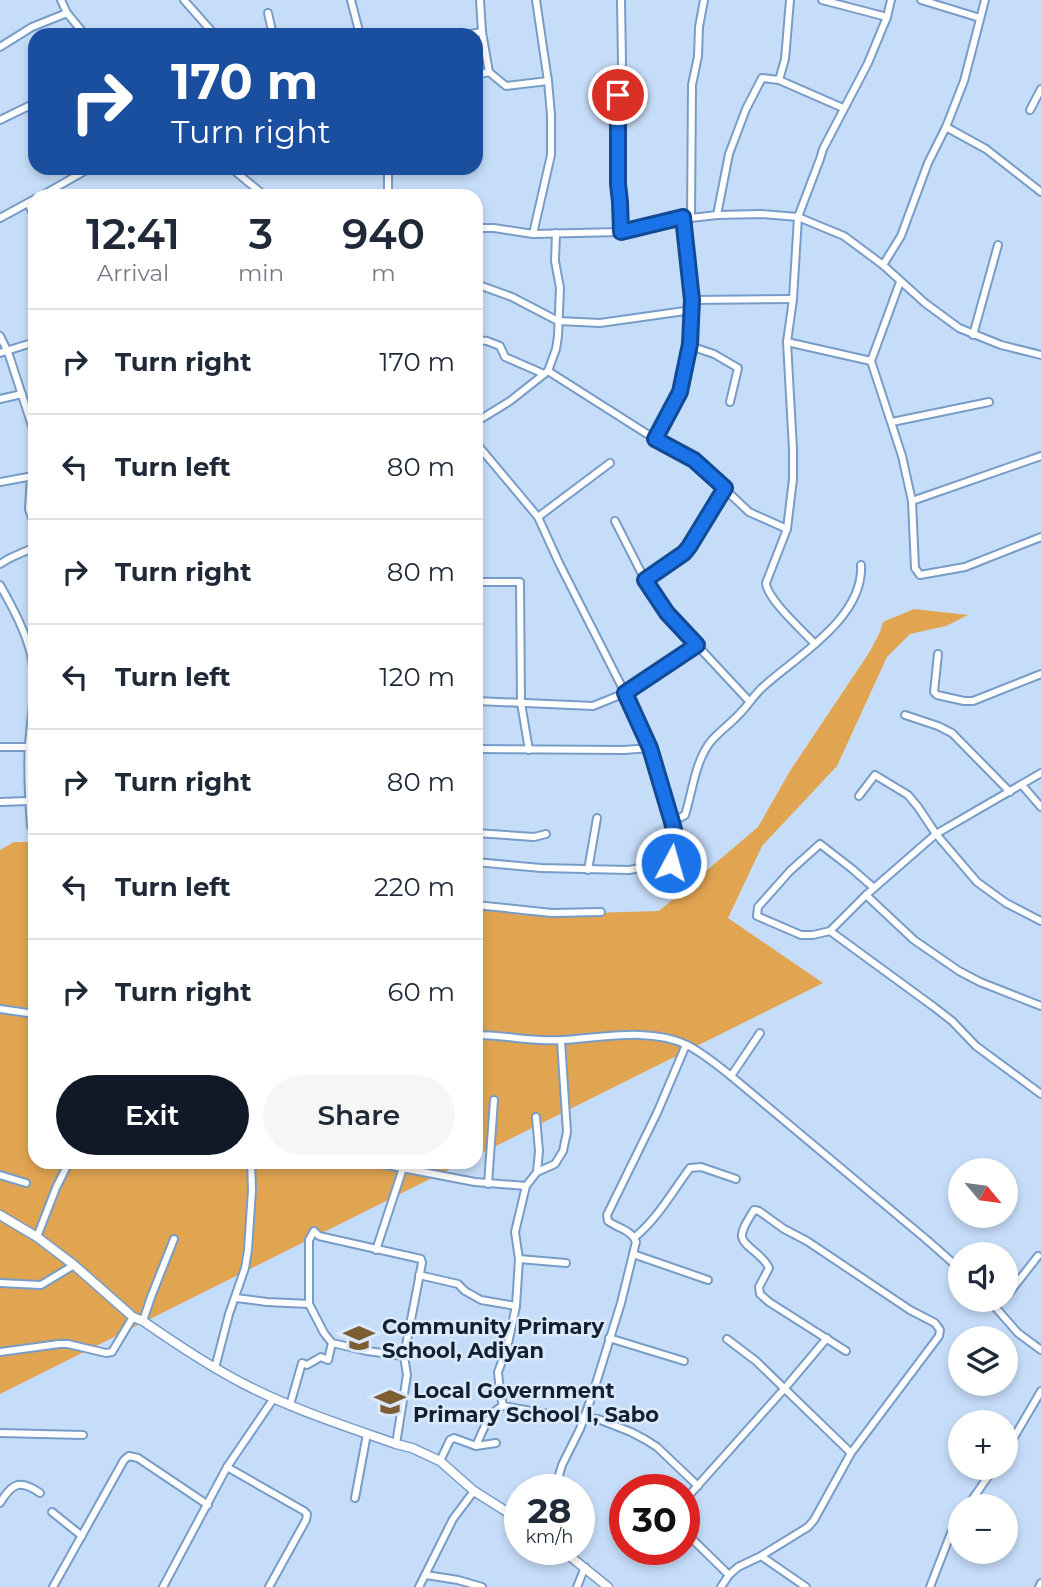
<!DOCTYPE html>
<html lang="en">
<head>
<meta charset="utf-8">
<style>
	:root { --surface:#fff; --page:#f6f6f7; --text:#1f2937; --muted:#747a83; --line:#e0e1e3; --accent:#111827 }
	body { margin:0; font-family:Montserrat,sans-serif; background:var(--page); color:var(--text); height:100vh; display:flex; flex-direction:column; font-size:26px; white-space:nowrap }
	* { box-sizing:border-box; margin:0 }
	p { font-size:23px; color:var(--muted) }
	.icon { flex:none; width:38px; height:38px; fill:none; stroke:currentColor; stroke-width:2; stroke-linecap:round; stroke-linejoin:round }
	.map { position:relative; flex:1; overflow:hidden }
	.side { position:absolute; left:28px; top:189px; width:455px; height:980px; display:flex; flex-direction:column; background:var(--surface); border-radius:21px; box-shadow:0 4px 10px #0003 }
	.side>* { flex:none }
	.hud { position:absolute; left:28px; top:28px; width:455px; height:147px; border-radius:21px; box-shadow:0 4px 10px #0003; background:#1a4fa0; color:#fff; overflow:hidden }
	.needle { width:46px; rotate:119deg }
	.tools { position:absolute; left:948px; top:1158px; display:grid; gap:14px }
	.tools a { display:grid; place-items:center; width:70px; height:70px; border-radius:50%; background:var(--surface); box-shadow:0 4px 10px #0003; font-size:35px }
	.speed { position:absolute; left:504px; top:1474px; display:flex; gap:14px; font-size:35px; font-weight:700; text-align:center }
	.speed>* { display:grid; place-content:center; width:91px; height:91px; border-radius:50%; background:var(--surface); box-shadow:0 4px 10px #0003; line-height:1 }
	.speed small { font-size:18px; font-weight:400 }
	.speed .limit { border:10px solid #d22; background:#fff; color:#111 }
	.pin { position:absolute; display:grid; place-items:center; width:60px; height:60px; color:#fff; margin:-30px; border:4px solid #fff; border-radius:50%; box-shadow:0 2px 7px #0007 }
	.me { position:absolute; width:77px; margin:-38px; rotate:6deg; stroke-linejoin:round; filter:drop-shadow(0 0 5px #0008) }
	.turn { display:flex; align-items:center; gap:24px; height:147px; padding:0 28px; font-size:32px }
	.turn .icon { width:91px; height:91px; stroke-width:2.5 }
	.turn b { display:block; font-size:49px; line-height:60px }
	.eta { display:flex; justify-content:space-evenly; align-items:center; height:119px; text-align:center }
	.eta b { font-size:42px; font-weight:600; line-height:49px }
	.cta { display:flex; gap:14px; margin-top:auto; padding:14px 28px }
	.cta a { flex:1; height:80px; border-radius:42px; background:var(--accent); color:#fff; font-size:28px; font-weight:600; line-height:80px; text-align:center }
	.cta a+a { background:var(--page); color:var(--text) }
	ul { padding:0; list-style:none }
	li { display:flex; align-items:center; gap:21px; height:105px; padding:0 28px; border-top:2px solid var(--line) }
	li div { flex:1 }
	li b { display:block; font-size:26px }
	li em { font-style:normal }
	.map>svg:first-child { display:block }
	.green { fill:#e1a551 }
	.lines { fill:none; stroke-linecap:round; stroke-linejoin:round }
	.street-casing { stroke:#789cc8; stroke-width:10 }
	.secondary-casing { stroke:#789cc8; stroke-width:11 }
	.street { stroke:#fff; stroke-width:6 }
	.secondary { stroke:#fff; stroke-width:8 }
	.route-casing { stroke:#114b97; stroke-width:18 }
	.route { stroke:#1a73e8; stroke-width:12 }
	.labels { text-anchor:middle; dominant-baseline:central; stroke-width:5; stroke-linejoin:round; paint-order:stroke }
	.poi-label { font-size:21px; font-weight:bold; fill:#122030; stroke:#dae9fc; text-anchor:start }
</style>
</head>
<body>
<div class="map">
<svg width="1041" height="1587" viewBox="0 0 1041 1587">
	<rect width="100%" height="100%" fill="#c6ddf9"/>
	<g class="green">
		<path d="M914,609L968,615L946,626L910,634L887,657L837,766L762,846L728,918L823,983L476,1156V906L521,915L659,911L758,827L790,771L869,653L880,632L883,622Z"/>
		<path d="M14,842H35V1162H464L0,1394V850Z"/>
	</g>
	<g class="lines">
		<g class="street-casing">
			<g id="street">
				<path d="M61,0L67,13L85,35"/>
				<path d="M184,0L215,35"/>
				<path d="M351,0L360,35"/>
				<path d="M480,0L482,32L489,72L506,86L548,81"/>
				<path d="M822,0L887,17"/>
				<path d="M921,0L980,18"/>
				<path d="M268,13L273,35"/>
				<path d="M465,35L482,32"/>
				<path d="M0,47L32,27L67,13"/>
				<path d="M476,75L489,72"/>
				<path d="M779,80L785,59L790,0"/>
				<path d="M1030,110L1041,89"/>
				<path d="M0,120L35,103"/>
				<path d="M946,127L986,149L1041,192"/>
				<path d="M476,137H478"/>
				<path d="M231,168L265,196"/>
				<path d="M335,168L337,170"/>
				<path d="M388,168V196"/>
				<path d="M41,196L90,168"/>
				<path d="M28,203L35,218"/>
				<path d="M717,215L729,154L746,109L762,78L779,80L843,108"/>
				<path d="M0,218L35,199"/>
				<path d="M691,218L692,85L698,56L699,27L704,0"/>
				<path d="M476,228H494L533,234L621,232L683,217L691,218L717,215L761,214L798,217L844,236L883,265L925,303L959,328L1001,345L1041,355"/>
				<path d="M621,232L620,203L618,183L617,109L622,63L621,0"/>
				<path d="M533,234L551,155V115L548,81L536,0"/>
				<path d="M883,265L901,236L928,163L946,127L964,81L985,0"/>
				<path d="M900,282L871,361L902,456L912,501L915,568L920,575L965,567L1041,537"/>
				<path d="M476,284L512,297L558,321L600,323L692,310"/>
				<path d="M692,300L793,299"/>
				<path d="M973,335L998,245"/>
				<path d="M0,336L8,352L35,435"/>
				<path d="M476,340L487,341L500,346L505,357L544,374"/>
				<path d="M787,342L871,361"/>
				<path d="M690,344L699,349L714,354L738,368L730,402"/>
				<path d="M0,353L35,342"/>
				<path d="M548,371L655,439L694,460L749,512L787,529"/>
				<path d="M0,399L22,394"/>
				<path d="M476,422L510,401L548,371L556,349L558,336L560,288L555,261L556,233"/>
				<path d="M892,422L989,402"/>
				<path d="M655,439L680,392L690,344L692,300L683,217"/>
				<path d="M476,443L538,517L559,563L625,693L650,748L672,822L678,846L677,853L671,863L629,870L541,868L476,862"/>
				<path d="M31,476L29,509L35,526"/>
				<path d="M0,482L33,476"/>
				<path d="M912,501L1041,456"/>
				<path d="M538,517L610,463"/>
				<path d="M615,521L645,580L667,613L749,701"/>
				<path d="M0,564L10,558L35,547"/>
				<path d="M645,580L684,553L689,547L725,488"/>
				<path d="M476,582H520L521,703L529,750"/>
				<path d="M0,585C13,608 27,634 32,659C37,687 31,718 29,745C27,772 29,799 31,826"/>
				<path d="M815,644C803,631 767,599 766,583L787,529L793,479V449L787,342L793,299L798,217L820,159L823,149L868,63L887,17L891,0"/>
				<path d="M938,654L934,692L937,695L964,701H973L1041,674"/>
				<path d="M476,701L593,706L625,693L697,645"/>
				<path d="M905,715L938,726L952,733L1010,792"/>
				<path d="M0,747H29"/>
				<path d="M476,749L624,750L650,748"/>
				<path d="M1022,785L1041,807"/>
				<path d="M859,796L875,775L908,795L918,807L936,834L977,882L1006,903L1041,921"/>
				<path d="M0,802L29,801"/>
				<path d="M672,822L685,815C693,790 695,760 712,740C722,729 734,721 743,710C750,702 756,693 764,686C799,655 864,617 861,565"/>
				<path d="M476,833L534,837L546,834"/>
				<path d="M588,870L597,818"/>
				<path d="M874,888L851,868L820,844L790,871L758,907L757,916L801,935H813L830,931L866,895L936,834L1041,773"/>
				<path d="M866,895L914,940L959,971L980,982L1041,1006"/>
				<path d="M476,905L552,913L601,912"/>
				<path d="M830,931L934,1007L952,1021L976,1046L1041,1094"/>
				<path d="M0,1009L35,1014"/>
				<path d="M476,1035C504,1035 535,1042 563,1040C600,1038 651,1027 687,1045C703,1053 717,1065 731,1076L927,1240L961,1270"/>
				<path d="M731,1076L760,1033"/>
				<path d="M536,1117L539,1151L537,1172"/>
				<path d="M371,1162L475,1182L526,1186L537,1172L555,1164L563,1151L567,1132L561,1041"/>
				<path d="M0,1175L26,1183"/>
				<path d="M488,1184L494,1100"/>
				<path d="M37,1237L56,1188L69,1162"/>
				<path d="M635,1237C658,1218 672,1192 690,1168L701,1167L736,1179"/>
				<path d="M376,1250L405,1162"/>
				<path d="M633,1254L708,1280"/>
				<path d="M519,1259L566,1263"/>
				<path d="M419,1275L458,1284L465,1291L481,1300L516,1306"/>
				<path d="M0,1283L41,1285L74,1265"/>
				<path d="M1006,1297L1038,1256"/>
				<path d="M236,1298L267,1302L309,1304"/>
				<path d="M989,1300L1018,1333L1041,1350"/>
				<path d="M143,1321L151,1297L174,1239"/>
				<path d="M609,1338L684,1361"/>
				<path d="M727,1339L756,1361L851,1453"/>
				<path d="M0,1352L59,1344H68L106,1353L112,1352L133,1317"/>
				<path d="M215,1368L229,1314L245,1268L248,1250L252,1190L251,1162"/>
				<path d="M290,1405L302,1363L307,1365L321,1357L328,1360L332,1343"/>
				<path d="M503,1406L500,1392L498,1372L507,1348L516,1306L519,1259L515,1232L526,1186"/>
				<path d="M0,1433L83,1435"/>
				<path d="M396,1444L407,1375L404,1356L422,1263L421,1259L319,1236L314,1231L309,1240V1304L324,1333L332,1343L367,1351L404,1356"/>
				<path d="M476,1446C482,1433 489,1411 503,1406L553,1415L598,1419L631,1432L646,1440L657,1447L698,1486"/>
				<path d="M1006,1451L1041,1391"/>
				<path d="M440,1461L450,1440L454,1438L476,1446L496,1443"/>
				<path d="M227,1467L304,1511L307,1514L306,1520L269,1587"/>
				<path d="M555,1489L562,1465L580,1429L593,1393L621,1303L636,1242C632,1230 617,1228 608,1221L607,1215L657,1113L686,1045"/>
				<path d="M355,1498L367,1434"/>
				<path d="M684,1501L785,1388L827,1338"/>
				<path d="M0,1503C12,1483 20,1479 40,1493"/>
				<path d="M967,1507L994,1468"/>
				<path d="M52,1512L82,1536"/>
				<path d="M684,1531L729,1575"/>
				<path d="M761,1556L806,1587"/>
				<path d="M426,1575L458,1580L482,1587"/>
				<path d="M53,1587L124,1460L129,1456L138,1458L208,1505"/>
				<path d="M163,1587L227,1467L274,1398"/>
				<path d="M419,1587L453,1519L474,1491"/>
				<path d="M577,1587L585,1567"/>
				<path d="M721,1587L729,1575L738,1567L761,1556L808,1527L814,1520L851,1453L939,1336L940,1330L935,1323L910,1310L807,1241L784,1229L759,1211L754,1210C750,1217 741,1229 742,1237C744,1247 764,1255 769,1268L759,1287L760,1294L769,1302L846,1351"/>
				<path d="M930,1587L951,1533L961,1517"/>
				<path d="M1039,1587L1041,1583"/>
			</g>
		</g>
		<g class="secondary-casing">
			<g id="secondary">
				<path d="M0,1215L37,1237L74,1265L133,1317L143,1321C176,1344 209,1366 244,1384C292,1409 345,1426 396,1444L412,1448L440,1461L474,1491L520,1520"/>
				<path d="M561,1549L608,1587"/>
			</g>
		</g>
		<use href="#street" class="street"/>
		<use href="#secondary" class="secondary"/>
	</g>
	<g class="lines">
		<g class="route-casing">
			<path id="route" d="M618,95V184L620,202L621,232L683,217L692,300L690,344L680,392L655,439L694,460L725,488L689,547L684,553L645,580L667,613L697,645L625,693L650,748L672,822L678,846L677,853L671,863"/>
		</g>
		<use href="#route" class="route"/>
	</g>
	<defs>
		<g id="school-bare" transform="scale(2.415)"><path d="M0-5L7-2L0 1L-7-2ZM-4 1L0 2.5L4 1V4Q0 6-4 4Z" fill="#7d5e33" stroke="#dae9fc" stroke-width="2.5" paint-order="stroke"/></g>
	</defs>
	<g fill-rule="evenodd">
		<use href="#school-bare" x="359" y="1338"/>
		<use href="#school-bare" x="390" y="1402"/>
	</g>
	<g class="labels">
		<g class="poi-label">
			<text x="382" y="1326">Community Primary<tspan x="382" dy="24">School, Adiyan</tspan></text>
			<text x="413" y="1390">Local Government<tspan x="413" dy="24">Primary School I, Sabo</tspan></text>
		</g>
	</g>
</svg>
<div class="tools">
<a><svg class="needle" viewBox="-14 -14 28 28"><path d="M0-13l5 13h-10z" fill="#e53935"/><path d="M0 13l5-13h-10z" fill="#747a83"/></svg></a>
<a><svg class="icon" aria-label="sound" viewBox="0 0 24 24"><path d="M4 9h4l5-4v14l-5-4H4zM17 9q2 3 0 6"/></svg></a>
<a><svg class="icon" aria-label="layers" viewBox="0 0 24 24"><path d="M12 4l9 5-9 5-9-5zM3 14l9 5 9-5"/></svg></a>
<a>+</a>
<a>−</a>
</div>
<div class="speed"><div>28<small>km/h</small></div><div class="limit">30</div></div>
<div class="pin" style="left:618px;top:95px;background:#d93025"><svg class="icon" aria-label="arrive" viewBox="0 0 24 24"><path d="M6 21V4h12l-3 4 3 4H6"/></svg></div>
<svg class="me" style="left:671px;top:863px" viewBox="-20 -20 40 40"><circle r="17" fill="#1a73e8" stroke="#fff" stroke-width="3"/><path d="M0-11L8 9 0 5-8 9z" fill="#fff"/></svg>
<div class="hud">
<div class="turn"><svg class="icon" aria-label="right" viewBox="0 0 24 24"><path d="M7 20v-9h11M14 6l5 5-5 5"/></svg><div><b>170 m</b>Turn right</div></div>
</div>
<section class="side">
<div class="eta">
<div><b>12:41</b><p>Arrival</p></div>
<div><b>3</b><p>min</p></div>
<div><b>940</b><p>m</p></div>
</div>
<ul>
<li><svg class="icon" aria-label="right" viewBox="0 0 24 24"><path d="M7 20v-9h11M14 6l5 5-5 5"/></svg><div><b>Turn right</b></div><em>170 m</em></li>
<li><svg class="icon" aria-label="left" viewBox="0 0 24 24"><path d="M17 20v-9H6M10 6l-5 5 5 5"/></svg><div><b>Turn left</b></div><em>80 m</em></li>
<li><svg class="icon" aria-label="right" viewBox="0 0 24 24"><path d="M7 20v-9h11M14 6l5 5-5 5"/></svg><div><b>Turn right</b></div><em>80 m</em></li>
<li><svg class="icon" aria-label="left" viewBox="0 0 24 24"><path d="M17 20v-9H6M10 6l-5 5 5 5"/></svg><div><b>Turn left</b></div><em>120 m</em></li>
<li><svg class="icon" aria-label="right" viewBox="0 0 24 24"><path d="M7 20v-9h11M14 6l5 5-5 5"/></svg><div><b>Turn right</b></div><em>80 m</em></li>
<li><svg class="icon" aria-label="left" viewBox="0 0 24 24"><path d="M17 20v-9H6M10 6l-5 5 5 5"/></svg><div><b>Turn left</b></div><em>220 m</em></li>
<li><svg class="icon" aria-label="right" viewBox="0 0 24 24"><path d="M7 20v-9h11M14 6l5 5-5 5"/></svg><div><b>Turn right</b></div><em>60 m</em></li>
</ul>
<div class="cta"><a>Exit</a><a>Share</a></div>
</section>
</div>
</body>
</html>
